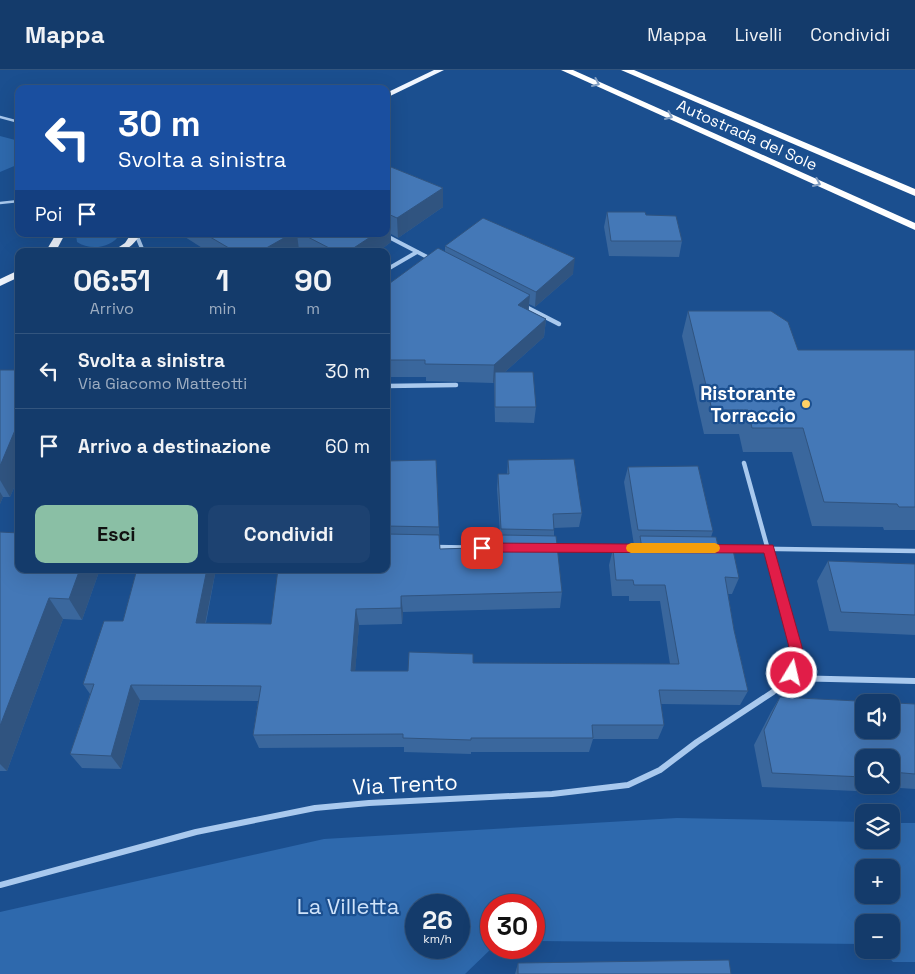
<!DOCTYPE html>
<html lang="it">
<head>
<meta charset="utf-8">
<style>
	:root { --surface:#143b6b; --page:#1d4271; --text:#f1f3f6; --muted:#9dadc1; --line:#33557e; --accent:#8abfa5 }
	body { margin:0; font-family:"Space Grotesk",sans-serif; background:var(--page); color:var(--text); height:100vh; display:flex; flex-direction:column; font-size:19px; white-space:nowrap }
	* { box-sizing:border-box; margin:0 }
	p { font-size:16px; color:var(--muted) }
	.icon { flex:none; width:28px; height:28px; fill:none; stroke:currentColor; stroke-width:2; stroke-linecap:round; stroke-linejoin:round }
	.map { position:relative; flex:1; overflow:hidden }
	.sheet { position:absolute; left:15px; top:178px; width:375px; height:325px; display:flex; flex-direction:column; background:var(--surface); border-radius:10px; box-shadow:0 5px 20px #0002,0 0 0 1px var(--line) }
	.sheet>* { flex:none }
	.banner { position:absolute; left:15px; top:15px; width:375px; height:152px; border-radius:10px; box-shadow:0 5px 20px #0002,0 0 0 1px var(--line); background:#1a4fa0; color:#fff; overflow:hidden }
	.fabs { position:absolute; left:855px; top:624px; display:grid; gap:10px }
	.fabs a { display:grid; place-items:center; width:45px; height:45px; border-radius:10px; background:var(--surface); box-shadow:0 5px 20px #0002,0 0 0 1px var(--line); font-size:25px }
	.speed { position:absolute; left:405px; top:824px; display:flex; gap:10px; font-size:25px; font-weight:700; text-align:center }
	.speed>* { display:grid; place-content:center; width:65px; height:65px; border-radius:50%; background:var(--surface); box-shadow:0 5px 20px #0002,0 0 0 1px var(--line); line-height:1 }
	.speed small { font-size:12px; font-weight:400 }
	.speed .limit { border:8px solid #d22; background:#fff; color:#111 }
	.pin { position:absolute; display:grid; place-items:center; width:42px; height:42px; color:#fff; margin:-21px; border-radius:10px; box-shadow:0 2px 8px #0006 }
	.me { position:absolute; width:55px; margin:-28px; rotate:9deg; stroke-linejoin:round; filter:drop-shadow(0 0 4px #0008) }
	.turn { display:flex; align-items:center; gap:18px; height:105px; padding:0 20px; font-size:22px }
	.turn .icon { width:65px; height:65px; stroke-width:2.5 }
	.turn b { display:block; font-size:35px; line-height:42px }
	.then { display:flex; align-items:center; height:48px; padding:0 20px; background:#0003; gap:10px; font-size:19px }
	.eta { display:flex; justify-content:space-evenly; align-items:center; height:85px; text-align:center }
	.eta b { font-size:30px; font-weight:700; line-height:35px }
	.cta { display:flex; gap:10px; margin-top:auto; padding:10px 20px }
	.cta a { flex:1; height:58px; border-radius:10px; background:var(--accent); color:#111; font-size:20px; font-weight:700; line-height:58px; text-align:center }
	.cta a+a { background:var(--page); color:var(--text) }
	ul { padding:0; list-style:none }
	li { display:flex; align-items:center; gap:15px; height:75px; padding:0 20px; border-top:1px solid var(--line) }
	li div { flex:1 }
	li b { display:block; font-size:19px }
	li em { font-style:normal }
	header { display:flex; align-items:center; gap:30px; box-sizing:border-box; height:70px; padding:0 25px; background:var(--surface); border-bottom:1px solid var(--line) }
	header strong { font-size:24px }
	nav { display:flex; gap:28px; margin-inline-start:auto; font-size:18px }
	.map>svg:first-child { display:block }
	.green { fill:#2e69ad; fill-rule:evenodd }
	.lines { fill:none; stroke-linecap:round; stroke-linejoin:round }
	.lane { stroke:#a9c9ee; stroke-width:2.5 }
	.street-far2 { stroke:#a9c9ee; stroke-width:4 }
	.street-far1 { stroke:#a9c9ee; stroke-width:4.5 }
	.street { stroke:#a9c9ee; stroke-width:6 }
	.primary { fill:#f0f6ff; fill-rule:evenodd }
	.highway { fill:#fff; fill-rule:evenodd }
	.wall { fill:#3a679d; fill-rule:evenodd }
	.shaded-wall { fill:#305480 }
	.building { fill:#4478b7; stroke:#305480; fill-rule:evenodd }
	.oneway { stroke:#829ec1 }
	.route { fill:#e11d48; stroke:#92132f }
	.slow { fill:#f59e0b }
	.poi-dot { fill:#ffd166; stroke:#1b4f8f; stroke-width:2 }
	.labels { text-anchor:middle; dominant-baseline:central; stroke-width:4.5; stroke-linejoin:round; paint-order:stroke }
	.far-street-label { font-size:16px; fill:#fff; stroke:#1b4f8f }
	.poi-label { font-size:19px; font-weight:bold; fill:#fff; stroke:#1b4f8f; text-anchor:end }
	.near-street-label { font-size:22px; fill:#fff; stroke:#1b4f8f }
	.near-park-label { font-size:22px; fill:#cfe3fa; stroke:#1b4f8f }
</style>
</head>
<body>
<header>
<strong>Mappa</strong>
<nav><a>Mappa</a><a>Livelli</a><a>Condividi</a></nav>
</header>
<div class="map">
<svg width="915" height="904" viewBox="0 0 915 904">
	<rect width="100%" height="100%" fill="#1b4f8f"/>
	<g class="green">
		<path d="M0,66L19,71V94L0,102Z"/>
		<path d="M76,164H120C112,178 90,181 77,172Z"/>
		<path d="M677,748L864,752V770H891V753H915V892H893L882,880H891V852H864V874L534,871V835H491L492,878L465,904H0V842L324,769ZM864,798H891V825H864ZM416,835H459V878H416Z"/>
	</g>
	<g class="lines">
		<g class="lane">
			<path d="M0,47L19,52"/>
			<path d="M0,133L19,131"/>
		</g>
		<g class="street-far2">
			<path d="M136,164L143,181"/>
			<path d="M383,164L431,189"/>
			<path d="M386,200L417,182"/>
		</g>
		<g class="street-far1">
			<path d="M524,236L559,254"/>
			<path d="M386,316L456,315"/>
			<path d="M744,393L778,516"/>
			<path d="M433,477L500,478"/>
			<path d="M551,478H642"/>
			<path d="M713,478L915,481"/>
		</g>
		<g class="street">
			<path d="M788,608L915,611"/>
			<path d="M0,815L196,762L315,738L369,733L552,724L628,715L660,700L697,672L773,622L787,608L795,591V577L778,515"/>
		</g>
		<g class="primary">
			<path d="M434,0H444L386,28V23Z"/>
			<path d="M56,164H65L56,181H46Z"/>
			<path d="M131,164H141C132,176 128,181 113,181L125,173Z"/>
			<path d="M19,200V207L0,216V209Z"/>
		</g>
		<g class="highway">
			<path d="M561,0H573L915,153V160Z"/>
			<path d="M621,0H634L915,119V126Z"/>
		</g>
	</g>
	<g class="wall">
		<path d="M386,95L443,118V137L398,168L391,164V172L379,181H302L299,180L297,181H207L185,167L184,164H386Z"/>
		<path d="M607,142L682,171L679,187L609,186L604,157Z"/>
		<path d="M445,176L573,204L535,237L529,234V240L546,249L544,267L505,302L536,337L534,353L495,352L494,312L493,313L426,311V307H386V216L445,182Z"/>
		<path d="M688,241L798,280H915V460H884L883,457L812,456L792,382H743L739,364H704L682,266Z"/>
		<path d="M0,300H19V406L10,427H3L0,434Z"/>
		<path d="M436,390L440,479L501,477L497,419L498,404H507L508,390L582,443L579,457L554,458V466L562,522L560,538L403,542L402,554L359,555L355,601H408L473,593L670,594L660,531H629V526H612L609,495L613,479H637L638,475H634L624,412L628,397L713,461L711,467L719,480L739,508L732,524H728L734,560L748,621L740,635L661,634L664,655L658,669H593L589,682H471V684L404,682V677L259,678L253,665L258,631L140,630L121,699L82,698L70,684L90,624L83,614L123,551L137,499H216L206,553L271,554L386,499V391Z"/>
		<path d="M0,462L19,499H100L82,550L63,549L7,701H0Z"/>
		<path d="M828,491L915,494V565L829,561L817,511Z"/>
		<path d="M780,627L915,634V719L885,717L879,722L762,717L754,675L771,642ZM864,688H891V715H864Z"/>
		<path d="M518,893L731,904H515Z"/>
	</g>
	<g class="shaded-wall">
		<path d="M443,118V137L398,168L397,148Z"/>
		<path d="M390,153L391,172L379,181H349L375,164H386V156Z"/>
		<path d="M291,164H297L299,180L297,181H261Z"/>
		<path d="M575,188L573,204L535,237L536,222Z"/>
		<path d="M530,225L528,243L518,235Z"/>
		<path d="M546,249L544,267L495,311V302L494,312L493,313L494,295Z"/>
		<path d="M18,353L19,355V406L10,427L0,410V396Z"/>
		<path d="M0,422L3,427L0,434Z"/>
		<path d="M80,499H100L82,550L69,529Z"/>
		<path d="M207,499H216L202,569L196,553Z"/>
		<path d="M401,526L403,542L402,554L401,538Z"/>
		<path d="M49,528L63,549L7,701L0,694V656Z"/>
		<path d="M356,539L359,555L354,616L351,601Z"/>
		<path d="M131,615L140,630L121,699L111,686Z"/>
	</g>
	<g class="building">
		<path d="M386,95L443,118L397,148L386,143Z"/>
		<path d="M607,142H645L646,145L676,146L682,171H611Z"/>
		<path d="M483,148L575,188L536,222L445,176Z"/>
		<path d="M386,151L390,153L386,156Z"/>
		<path d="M205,164H291L261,181H234Z"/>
		<path d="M302,164H375L349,181H335Z"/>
		<path d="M438,178L530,225L518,235L546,249L494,295L425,294V290H386V216Z"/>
		<path d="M688,241H771L788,252L798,280H915V437H899L897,434L824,432L803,358H752L748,340H712Z"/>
		<path d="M0,300H19V353H18L0,396Z"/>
		<path d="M495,302H533L536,337H495Z"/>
		<path d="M574,389L582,443L553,444L554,460L501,459L498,404H509L508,390Z"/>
		<path d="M436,390L439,457L386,456V391Z"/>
		<path d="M698,396L713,461L638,460L628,397Z"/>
		<path d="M0,462L19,463V499H80L69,529L49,528L0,656Z"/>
		<path d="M386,464L439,465L440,479L503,477L502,465L556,466L562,522L401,526V538L356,539L351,601H408L409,582L473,584V593L679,594L665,515H634L633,510H616L613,479H642L640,466L716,467L719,480H733L739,508L725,507L734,560L748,621L659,620L664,655H592L593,668H471V670L403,668V664L253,665L261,616L131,615L111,686L70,684L94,614H83L104,551H123L137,499H207L196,553L271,554L278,499H386Z"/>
		<path d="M828,491L915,494V545L841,542Z"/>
		<path d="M780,627L915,634V704L892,702L893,708H891V688H864V707L772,703L764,660ZM864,632H891V660H864Z"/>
		<path d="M729,890L731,904H518V893Z"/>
	</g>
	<defs><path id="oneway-chevron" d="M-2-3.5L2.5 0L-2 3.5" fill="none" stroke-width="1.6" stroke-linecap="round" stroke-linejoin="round" transform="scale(1.25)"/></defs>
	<g class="oneway">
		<use href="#oneway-chevron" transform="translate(596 13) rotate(24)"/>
		<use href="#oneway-chevron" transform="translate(669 46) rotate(24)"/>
		<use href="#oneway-chevron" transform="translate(817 113) rotate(24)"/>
	</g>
	<path class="route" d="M482,473L773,475L802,577C803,587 801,598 796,607L792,609L787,607C784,599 790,586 789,577L764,483L482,482L478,481L476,478L478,474Z"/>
	<path class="slow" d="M631,473H715L719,475L720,478L719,481L715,483H631L627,481L626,478L627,475Z"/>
	<circle class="poi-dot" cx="806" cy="334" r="5"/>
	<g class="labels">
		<g class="far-street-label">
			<text transform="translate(747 65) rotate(24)">Autostrada del Sole</text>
		</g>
		<g class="poi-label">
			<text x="796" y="323">Ristorante<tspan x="796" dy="22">Torraccio</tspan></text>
		</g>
		<g class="near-street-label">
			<text transform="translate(405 714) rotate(-3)">Via Trento</text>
		</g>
		<g class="near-park-label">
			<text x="348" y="836">La Villetta</text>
		</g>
	</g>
</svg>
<div class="fabs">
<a><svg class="icon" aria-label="sound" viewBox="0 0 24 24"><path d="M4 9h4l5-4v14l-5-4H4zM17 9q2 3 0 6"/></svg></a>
<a><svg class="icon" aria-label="search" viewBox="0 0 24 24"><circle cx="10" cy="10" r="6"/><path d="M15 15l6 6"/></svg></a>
<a><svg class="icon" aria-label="layers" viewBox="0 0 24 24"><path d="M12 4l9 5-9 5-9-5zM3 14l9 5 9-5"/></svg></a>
<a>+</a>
<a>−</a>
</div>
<div class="speed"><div>26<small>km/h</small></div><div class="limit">30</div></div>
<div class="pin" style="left:482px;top:478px;background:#d93025"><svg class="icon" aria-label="arrive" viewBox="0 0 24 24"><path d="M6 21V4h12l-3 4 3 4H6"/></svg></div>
<svg class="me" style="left:792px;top:603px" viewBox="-20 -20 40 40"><circle r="17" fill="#e11d48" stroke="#fff" stroke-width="3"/><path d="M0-11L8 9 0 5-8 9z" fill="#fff"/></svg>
<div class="banner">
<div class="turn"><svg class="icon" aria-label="left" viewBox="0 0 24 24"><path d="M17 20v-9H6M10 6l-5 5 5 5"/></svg><div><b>30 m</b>Svolta a sinistra</div></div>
<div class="then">Poi<svg class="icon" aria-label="arrive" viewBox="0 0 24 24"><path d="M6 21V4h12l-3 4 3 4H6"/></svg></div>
</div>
<section class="sheet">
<div class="eta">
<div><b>06:51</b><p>Arrivo</p></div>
<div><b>1</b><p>min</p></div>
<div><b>90</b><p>m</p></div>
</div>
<ul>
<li><svg class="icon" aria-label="left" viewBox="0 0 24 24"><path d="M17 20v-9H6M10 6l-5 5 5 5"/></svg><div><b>Svolta a sinistra</b><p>Via Giacomo Matteotti</p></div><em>30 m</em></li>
<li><svg class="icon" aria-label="arrive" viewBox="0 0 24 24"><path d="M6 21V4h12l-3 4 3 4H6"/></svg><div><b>Arrivo a destinazione</b></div><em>60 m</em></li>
</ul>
<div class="cta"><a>Esci</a><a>Condividi</a></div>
</section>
</div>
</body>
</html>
